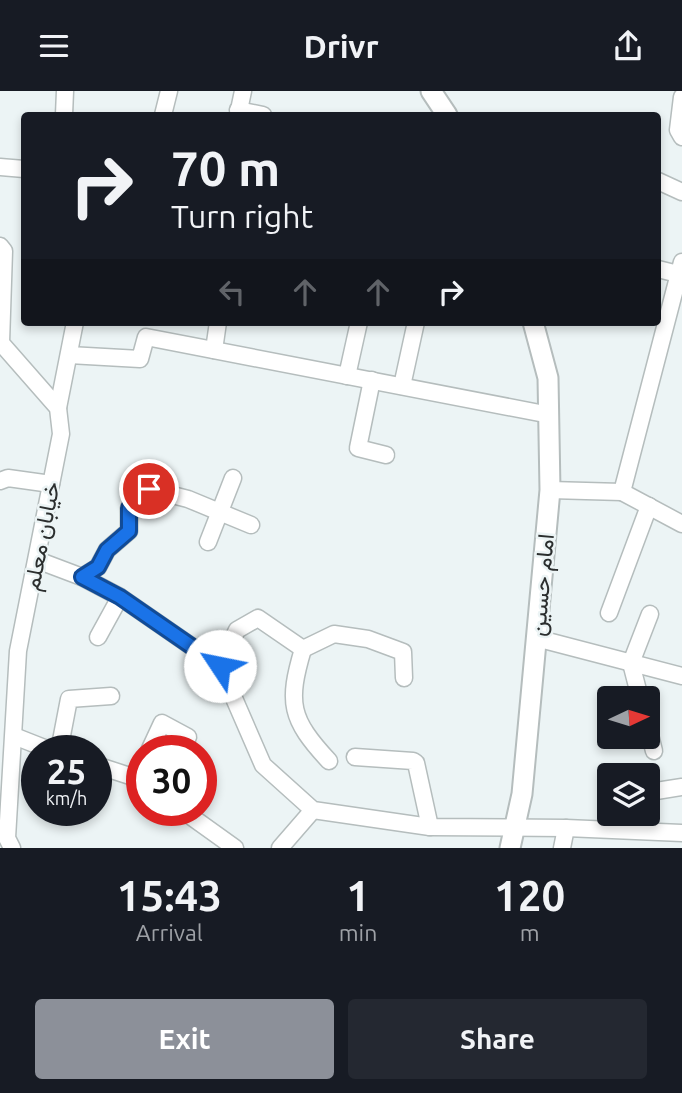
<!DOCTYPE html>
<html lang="en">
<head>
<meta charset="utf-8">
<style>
	:root { --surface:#171b24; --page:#242831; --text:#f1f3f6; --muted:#9ea1a6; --accent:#8c9099 }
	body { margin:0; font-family:Ubuntu,Vazirmatn,sans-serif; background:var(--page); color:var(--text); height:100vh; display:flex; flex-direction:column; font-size:26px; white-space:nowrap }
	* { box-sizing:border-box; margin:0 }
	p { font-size:23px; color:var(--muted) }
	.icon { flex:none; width:38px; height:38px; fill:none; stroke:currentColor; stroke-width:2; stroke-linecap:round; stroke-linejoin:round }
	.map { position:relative; height:757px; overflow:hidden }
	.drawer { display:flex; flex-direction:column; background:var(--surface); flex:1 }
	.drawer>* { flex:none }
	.top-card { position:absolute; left:21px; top:21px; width:640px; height:214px; border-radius:7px; box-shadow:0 4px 10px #0003; background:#171b24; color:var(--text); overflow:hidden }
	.needle { width:46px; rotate:86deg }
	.tools { position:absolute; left:597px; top:595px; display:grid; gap:14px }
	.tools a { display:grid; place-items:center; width:63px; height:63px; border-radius:7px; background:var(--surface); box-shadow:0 4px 10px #0003; font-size:35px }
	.speed { position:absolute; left:21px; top:644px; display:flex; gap:14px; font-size:35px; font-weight:700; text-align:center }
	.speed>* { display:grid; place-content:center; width:91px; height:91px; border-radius:50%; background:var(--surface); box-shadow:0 4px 10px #0003; line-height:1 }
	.speed small { font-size:18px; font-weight:400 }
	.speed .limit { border:10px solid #d22; background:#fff; color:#111 }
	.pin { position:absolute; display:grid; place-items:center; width:60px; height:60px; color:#fff; margin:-30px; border:4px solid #fff; border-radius:50%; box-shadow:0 2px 7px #0007 }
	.me { position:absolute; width:77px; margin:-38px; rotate:304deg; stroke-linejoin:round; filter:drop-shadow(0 0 5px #0008) }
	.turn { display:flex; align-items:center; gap:24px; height:147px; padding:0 35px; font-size:32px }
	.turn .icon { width:91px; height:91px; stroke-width:2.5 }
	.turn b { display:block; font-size:49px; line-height:60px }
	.lanes { display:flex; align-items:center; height:66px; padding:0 35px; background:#0003; justify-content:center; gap:35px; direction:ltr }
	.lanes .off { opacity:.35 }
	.eta { display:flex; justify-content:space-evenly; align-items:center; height:119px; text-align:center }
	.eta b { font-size:42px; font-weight:600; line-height:49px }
	.primary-button { display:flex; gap:14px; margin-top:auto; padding:14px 35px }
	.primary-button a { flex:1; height:80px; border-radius:7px; background:var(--accent); color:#fff; font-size:28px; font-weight:600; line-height:80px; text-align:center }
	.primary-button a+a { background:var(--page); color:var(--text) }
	header { display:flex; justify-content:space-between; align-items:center; height:91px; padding:0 35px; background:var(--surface); font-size:32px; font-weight:600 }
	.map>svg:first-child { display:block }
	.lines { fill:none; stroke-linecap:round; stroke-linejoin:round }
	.minor-casing { stroke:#b5bdbd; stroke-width:19 }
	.major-casing { stroke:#b5bdbd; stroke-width:23 }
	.minor { stroke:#fff; stroke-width:16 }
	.major { stroke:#fff; stroke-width:19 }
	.route-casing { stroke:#114b97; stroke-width:18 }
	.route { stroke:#1a73e8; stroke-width:12 }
	.labels { text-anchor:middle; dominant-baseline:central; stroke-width:5; stroke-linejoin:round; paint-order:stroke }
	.street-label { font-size:23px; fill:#2b2e2e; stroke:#ecf4f5 }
</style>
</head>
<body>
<header><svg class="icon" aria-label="menu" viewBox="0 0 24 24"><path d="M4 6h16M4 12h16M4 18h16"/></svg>Drivr<svg class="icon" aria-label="share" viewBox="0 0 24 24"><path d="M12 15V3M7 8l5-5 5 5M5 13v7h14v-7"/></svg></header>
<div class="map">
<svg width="682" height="757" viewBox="0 0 682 757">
	<rect width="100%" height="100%" fill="#ecf4f5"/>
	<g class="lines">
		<g class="minor-casing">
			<g id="minor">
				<path d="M682,6L678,39L682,46"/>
				<path d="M238,19L263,24"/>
				<path d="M64,24L65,0"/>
				<path d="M163,24L169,0"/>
				<path d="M238,24L243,0"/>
				<path d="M0,76L24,78"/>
				<path d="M658,90L682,101"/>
				<path d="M0,155L4,160L1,252L58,317L61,343L18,560L7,747L12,757"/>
				<path d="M682,171L622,401L682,433"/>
				<path d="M658,178L678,183"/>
				<path d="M214,259L218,231"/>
				<path d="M69,264L140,268L146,246L550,324"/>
				<path d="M347,285L359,231"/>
				<path d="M372,289L358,357L386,364"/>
				<path d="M402,295L416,231"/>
				<path d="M58,317L75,231"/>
				<path d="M0,390L8,387L51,393"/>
				<path d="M550,399L622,401"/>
				<path d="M208,451L233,387"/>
				<path d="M37,469L82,486L120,506L220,575L263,674L313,719L430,736L566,737L682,742"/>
				<path d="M82,486L98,476L107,459L129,440V417L149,398L188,408L251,434"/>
				<path d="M609,522L649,415"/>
				<path d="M98,546L120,506"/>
				<path d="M536,547L682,585"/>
				<path d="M303,558C287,612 290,628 329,670"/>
				<path d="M220,575L237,539L258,527L303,558L334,543L368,548L403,561L404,587"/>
				<path d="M640,607L631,572L650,523"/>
				<path d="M648,636L654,660"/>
				<path d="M14,645L52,660"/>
				<path d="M59,660L69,608L111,605"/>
				<path d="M149,660L162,632L188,646"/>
				<path d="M355,666L413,670L416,672L430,736"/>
				<path d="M96,674L142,689"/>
				<path d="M648,716L650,701L682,696"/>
				<path d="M182,719L235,757"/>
				<path d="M280,757L313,719"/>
				<path d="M562,757L566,737"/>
			</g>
		</g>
		<g class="major-casing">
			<g id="major">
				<path d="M431,0L447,24"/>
				<path d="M510,757L522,703L550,399L548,287L533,231"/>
			</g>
		</g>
		<use href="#minor" class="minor"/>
		<use href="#major" class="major"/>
	</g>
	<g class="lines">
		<g class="route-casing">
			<path id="route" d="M149,398L129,417V440L107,459L98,476L82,486L120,506L220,575"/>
		</g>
		<use href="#route" class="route"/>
	</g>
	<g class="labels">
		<g class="street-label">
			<text transform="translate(41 445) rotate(-79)">خیابان معلم</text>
			<text transform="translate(541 494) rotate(-85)">امام حسین</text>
		</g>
	</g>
</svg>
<div class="tools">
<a><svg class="needle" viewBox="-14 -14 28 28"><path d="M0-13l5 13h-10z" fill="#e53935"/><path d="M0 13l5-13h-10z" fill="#9ea1a6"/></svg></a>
<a><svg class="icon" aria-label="layers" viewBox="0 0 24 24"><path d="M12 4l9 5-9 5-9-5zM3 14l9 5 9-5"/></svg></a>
</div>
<div class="speed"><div>25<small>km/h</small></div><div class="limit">30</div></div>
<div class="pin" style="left:149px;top:398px;background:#d93025"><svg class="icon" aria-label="arrive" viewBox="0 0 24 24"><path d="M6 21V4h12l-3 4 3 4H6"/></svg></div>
<svg class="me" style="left:220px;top:575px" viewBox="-20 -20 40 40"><circle r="19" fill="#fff"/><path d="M0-13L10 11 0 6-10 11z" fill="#1a73e8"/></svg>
<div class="top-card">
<div class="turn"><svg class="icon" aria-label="right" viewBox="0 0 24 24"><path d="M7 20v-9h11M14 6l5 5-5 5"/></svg><div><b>70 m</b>Turn right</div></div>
<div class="lanes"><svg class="icon off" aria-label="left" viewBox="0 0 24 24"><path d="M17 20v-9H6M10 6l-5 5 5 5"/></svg><svg class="icon off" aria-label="ahead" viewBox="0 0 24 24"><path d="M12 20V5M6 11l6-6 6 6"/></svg><svg class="icon off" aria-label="ahead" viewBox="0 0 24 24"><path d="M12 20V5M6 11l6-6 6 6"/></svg><svg class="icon" aria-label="right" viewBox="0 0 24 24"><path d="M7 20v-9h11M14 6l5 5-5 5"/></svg></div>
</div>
</div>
<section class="drawer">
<div class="eta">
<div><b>15:43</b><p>Arrival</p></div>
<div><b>1</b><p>min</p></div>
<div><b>120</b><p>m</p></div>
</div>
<div class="primary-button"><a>Exit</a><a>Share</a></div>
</section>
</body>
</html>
